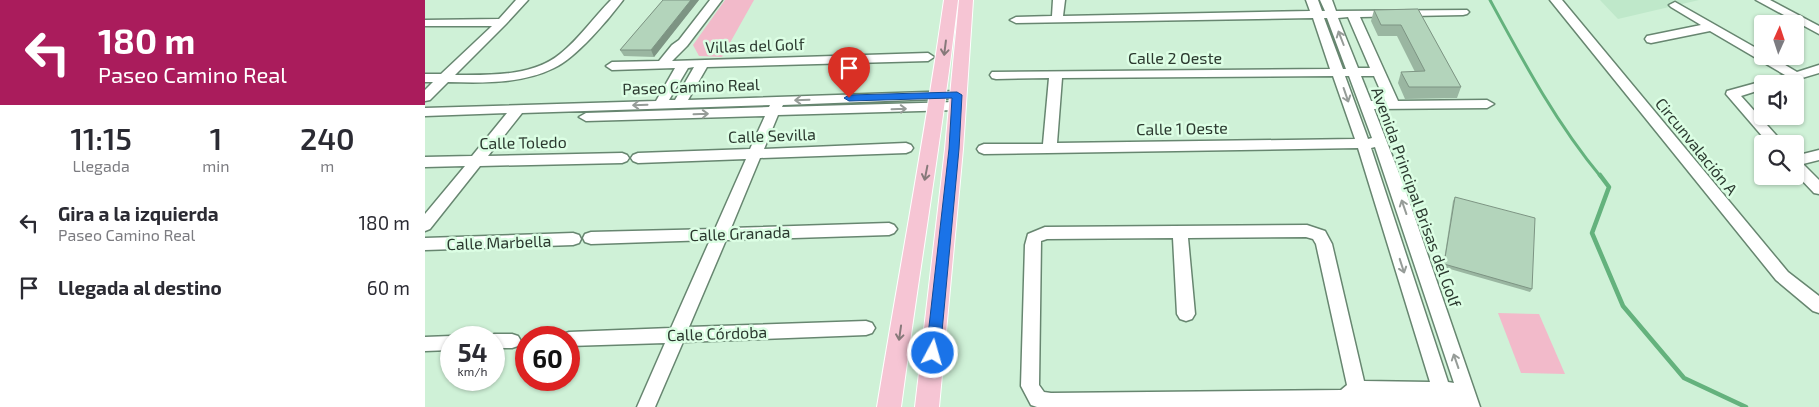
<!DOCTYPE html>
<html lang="es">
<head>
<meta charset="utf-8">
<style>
	:root { --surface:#fff; --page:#f7f7f7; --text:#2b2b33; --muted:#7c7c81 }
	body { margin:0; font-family:"Exo 2",sans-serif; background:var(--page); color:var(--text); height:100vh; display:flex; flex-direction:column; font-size:19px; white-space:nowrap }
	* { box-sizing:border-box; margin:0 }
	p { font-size:16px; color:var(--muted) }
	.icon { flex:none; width:28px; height:28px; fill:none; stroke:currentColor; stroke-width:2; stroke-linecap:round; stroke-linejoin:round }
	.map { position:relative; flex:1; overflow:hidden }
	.sheet { display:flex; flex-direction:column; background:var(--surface); width:425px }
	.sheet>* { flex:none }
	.hud { background:#aa1c5c; color:#fff; overflow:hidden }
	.needle { width:32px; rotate:3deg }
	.tools { position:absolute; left:1329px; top:15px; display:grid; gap:10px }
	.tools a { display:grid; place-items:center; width:50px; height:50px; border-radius:5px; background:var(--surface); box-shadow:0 1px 4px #0004; font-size:25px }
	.speed { position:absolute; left:15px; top:326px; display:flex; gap:10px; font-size:25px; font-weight:700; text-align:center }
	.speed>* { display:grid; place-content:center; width:65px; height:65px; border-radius:50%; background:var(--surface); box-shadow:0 1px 4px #0004; line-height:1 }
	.speed small { font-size:12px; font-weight:400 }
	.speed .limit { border:8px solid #d22; background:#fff; color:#111 }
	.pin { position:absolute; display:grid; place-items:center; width:42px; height:42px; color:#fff; margin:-51px -21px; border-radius:50% 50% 50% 0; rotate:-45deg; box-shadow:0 0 5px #0007 }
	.pin .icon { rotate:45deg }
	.me { position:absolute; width:55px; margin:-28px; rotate:6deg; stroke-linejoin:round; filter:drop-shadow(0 0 4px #0008) }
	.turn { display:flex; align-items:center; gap:18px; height:105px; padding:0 15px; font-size:22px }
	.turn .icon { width:65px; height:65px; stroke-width:2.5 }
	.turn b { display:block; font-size:35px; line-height:42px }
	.eta { display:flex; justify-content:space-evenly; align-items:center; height:85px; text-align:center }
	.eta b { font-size:30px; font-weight:600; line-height:35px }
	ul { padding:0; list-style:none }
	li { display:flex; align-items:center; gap:15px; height:65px; padding:0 15px }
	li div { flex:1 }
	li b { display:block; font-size:19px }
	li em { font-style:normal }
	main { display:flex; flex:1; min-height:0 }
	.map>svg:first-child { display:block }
	.built { fill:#bfe8ca }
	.green { fill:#f2baca }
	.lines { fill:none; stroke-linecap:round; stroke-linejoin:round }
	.stream-far1 { stroke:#64b27d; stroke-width:3 }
	.stream { stroke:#64b27d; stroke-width:4.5 }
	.minor-casing { stroke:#678670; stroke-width:3 }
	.major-casing { stroke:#fff; stroke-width:2 }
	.minor { fill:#fff; fill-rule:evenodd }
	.major { fill:#f6c5d4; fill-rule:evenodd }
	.wall { fill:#9ab6a1 }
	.shaded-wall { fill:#7d9483 }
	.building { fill:#b3d4bb; stroke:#7d9483 }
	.oneway { stroke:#969c98 }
	.oneway2 { stroke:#87797a }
	.route { fill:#1a73e8; stroke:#114b97 }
	.labels { text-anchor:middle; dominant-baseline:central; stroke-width:5; stroke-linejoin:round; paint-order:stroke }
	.street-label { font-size:16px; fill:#2c3a30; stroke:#dcfee4 }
</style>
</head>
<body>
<main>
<section class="sheet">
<div class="hud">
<div class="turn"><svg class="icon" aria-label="left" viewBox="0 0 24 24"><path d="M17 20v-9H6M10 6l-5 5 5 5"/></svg><div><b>180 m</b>Paseo Camino Real</div></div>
</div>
<div class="eta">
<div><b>11:15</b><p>Llegada</p></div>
<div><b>1</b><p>min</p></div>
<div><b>240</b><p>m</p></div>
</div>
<ul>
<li><svg class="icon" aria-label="left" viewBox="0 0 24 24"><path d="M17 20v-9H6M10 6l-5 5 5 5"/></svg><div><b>Gira a la izquierda</b><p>Paseo Camino Real</p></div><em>180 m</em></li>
<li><svg class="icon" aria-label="arrive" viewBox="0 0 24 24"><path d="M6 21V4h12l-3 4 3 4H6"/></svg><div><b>Llegada al destino</b></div><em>60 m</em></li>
</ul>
</section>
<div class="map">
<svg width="1394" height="407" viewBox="0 0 1394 407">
	<rect width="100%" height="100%" fill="#cff1d7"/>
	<path class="built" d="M1175,0H1274L1193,19Z"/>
	<g class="green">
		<path d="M300,0H329L297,57L274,56L268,45Z"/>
		<path d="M1073,313L1114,314L1140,374L1096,373Z"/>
	</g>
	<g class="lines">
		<path class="stream-far1" d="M1065,0C1098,61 1131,123 1176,177"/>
		<path class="stream" d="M1175,175L1184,187L1167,233L1198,306L1259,378L1321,407"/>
		<g class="minor-casing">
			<g id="minor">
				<path d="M91,0H103L81,24L30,75C64,75 107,77 135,54C154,39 169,17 186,0H198C183,20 151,58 129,68C97,84 57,83 23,82L5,100L0,101V90L8,82H0V74H16L67,26H0V20L74,19Z"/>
				<path d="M285,0H297L262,46L247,61L503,53L509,57L503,61L282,67L263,100L532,91L537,92L538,95L537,98L358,105L357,107L531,102L538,106L531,110L353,115L339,149L481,143L486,145L488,148L486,151L481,153L335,158L306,228L464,223L469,225L472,229L469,233L464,235L301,240L264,327L441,321L447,323L450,328L447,333L441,335L258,342L230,407H212L240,343L144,346V338H136L138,334L144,332L246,328L285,240L166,244L160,242L158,238L160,234L166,232L290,229L321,159L213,163L208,161L206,158L208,155L213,153L325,149L340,116L161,121L154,117L161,113L344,107L345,105L97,113L63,156L197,153L202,155L204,158L202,161L197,163L55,166L5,229L0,231V214L40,166L0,167V157L47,156L82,113L0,116V108L231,101L250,68L187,70L181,66L187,62L234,61L247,45L254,40ZM269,67L250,100H244L263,68Z"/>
				<path d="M628,0H640L638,16L885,11L881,0H893L897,11H900L895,0H907L911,11L1042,10L1044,12L1042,14L1038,15L935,17L973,101L1062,100L1069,104L1062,108L949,109L979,186L1055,407H612L606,405L596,386L600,245L603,234L620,227L882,225L900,231L907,244L939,381L1005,382L933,148L559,154L554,152L552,149L554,146L559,144H618L624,78L571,79L567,78L565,75L567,72L905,69L888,18L591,23L585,20L591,17L627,16ZM923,17L945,68H933L913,18ZM899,18H902L921,69H918ZM908,76L930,139L632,143L637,78ZM920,76H924L947,138L943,139ZM936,76H949L960,101H946ZM950,147L1029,383L1023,382L946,148ZM881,237L888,239L891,244L922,385L916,390L626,393L619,392L614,385L616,241L622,239L748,238L752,314L755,319L761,321L767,319L770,314L763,238Z"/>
				<path d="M1125,0H1137L1363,272L1394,296V313L1388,311L1351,280Z"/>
				<path d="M1331,0H1345L1394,26V34Z"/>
				<path d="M1250,2L1338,52V56H1345L1372,72L1394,65V73L1357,84H1338V89L1316,96L1359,144H1344L1301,94L1302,91L1360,75L1285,31L1226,43L1222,42L1220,39L1222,36L1276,25L1246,7L1244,5Z"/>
				<path d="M1394,150V160L1378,164L1394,180V194L1389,193L1370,173V156Z"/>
				<path d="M148,233L154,235L156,239L154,243L148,245L0,250V238Z"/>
				<path d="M69,334H87L93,336L96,341L93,346L87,348H69V338H62Z"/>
				<path d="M26,336L31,338H26V350L0,351V337Z"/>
			</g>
		</g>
		<g class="major-casing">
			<g id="major">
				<path d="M519,0H533C517,136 494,271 476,407H452C474,271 500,136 519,0Z"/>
				<path d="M534,0H548L538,149L514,407H490L520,149Z"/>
			</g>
		</g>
		<use href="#minor" class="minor"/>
		<use href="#major" class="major"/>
	</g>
	<g class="wall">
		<path d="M238,0H274L229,57L199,56L195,50Z"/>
		<path d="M993,9L1036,87L1032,98L980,99L973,83L976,72H990L972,36H953L946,21L949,10Z"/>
		<path d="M1030,197L1107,289L1105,292L1018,267L1028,201Z"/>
	</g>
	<path class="shaded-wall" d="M266,0H274L229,57L226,50Z"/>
	<g class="building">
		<path d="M238,0H266L226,50H195Z"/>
		<path d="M993,9L1036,87H984L976,72L1000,71L976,25H956L949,10Z"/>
		<path d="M1030,197L1110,218L1107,289L1019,264Z"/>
	</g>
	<defs><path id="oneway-shaft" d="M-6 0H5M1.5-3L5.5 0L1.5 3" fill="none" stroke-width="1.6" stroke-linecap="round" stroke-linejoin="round" transform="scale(1.25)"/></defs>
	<g class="oneway">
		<use href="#oneway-shaft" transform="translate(916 38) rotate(-111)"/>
		<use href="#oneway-shaft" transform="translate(921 95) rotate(71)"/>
		<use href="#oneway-shaft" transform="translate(377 100) rotate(178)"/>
		<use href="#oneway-shaft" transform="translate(215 105) rotate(178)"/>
		<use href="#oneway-shaft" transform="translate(474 109) rotate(-2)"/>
		<use href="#oneway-shaft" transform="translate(276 114) rotate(-2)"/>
		<use href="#oneway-shaft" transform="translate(979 207) rotate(-109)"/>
		<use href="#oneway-shaft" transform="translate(977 266) rotate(72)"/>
		<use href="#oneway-shaft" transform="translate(1031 361) rotate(-109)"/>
	</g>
	<g class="oneway2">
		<use href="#oneway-shaft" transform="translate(520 48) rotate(97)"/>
		<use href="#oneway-shaft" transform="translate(501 173) rotate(101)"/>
		<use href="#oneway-shaft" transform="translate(475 333) rotate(98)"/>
	</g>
	<path class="route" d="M532,92L537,95L534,149L515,353L513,357L508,358L503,357L501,353L524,149L527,98L424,101L419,98L424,95Z"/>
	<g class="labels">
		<g class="street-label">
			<text transform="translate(330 45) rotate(-2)">Villas del Golf</text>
			<text x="750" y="57">Calle 2 Oeste</text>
			<text transform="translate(266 86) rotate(-2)">Paseo Camino Real</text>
			<text transform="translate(757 128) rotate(-1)">Calle 1 Oeste</text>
			<text transform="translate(347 135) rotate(-2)">Calle Sevilla</text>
			<text transform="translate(98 142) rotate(-1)">Calle Toledo</text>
			<text transform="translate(1272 146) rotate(51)">Circunvalación A</text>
			<text transform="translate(992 197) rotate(70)">Avenida Principal Brisas del Golf</text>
			<text transform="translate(315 233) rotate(-2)">Calle Granada</text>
			<text transform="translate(74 242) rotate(-2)">Calle Marbella</text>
			<text transform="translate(292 333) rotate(-2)">Calle Córdoba</text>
		</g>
	</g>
</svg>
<div class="tools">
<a><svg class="needle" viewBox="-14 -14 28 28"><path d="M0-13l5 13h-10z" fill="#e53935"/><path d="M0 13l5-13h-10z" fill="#7c7c81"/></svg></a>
<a><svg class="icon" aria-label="sound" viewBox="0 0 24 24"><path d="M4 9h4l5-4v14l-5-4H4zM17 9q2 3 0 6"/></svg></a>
<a><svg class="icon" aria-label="search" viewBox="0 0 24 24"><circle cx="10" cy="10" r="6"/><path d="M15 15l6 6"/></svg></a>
</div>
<div class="speed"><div>54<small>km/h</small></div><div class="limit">60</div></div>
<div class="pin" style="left:424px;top:98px;background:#d93025"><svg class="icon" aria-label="arrive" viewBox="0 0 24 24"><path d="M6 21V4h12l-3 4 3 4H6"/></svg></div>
<svg class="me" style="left:508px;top:353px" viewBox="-20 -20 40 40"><circle r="17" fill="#1a73e8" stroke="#fff" stroke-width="3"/><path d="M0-11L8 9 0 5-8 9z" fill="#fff"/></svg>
</div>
</main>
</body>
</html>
